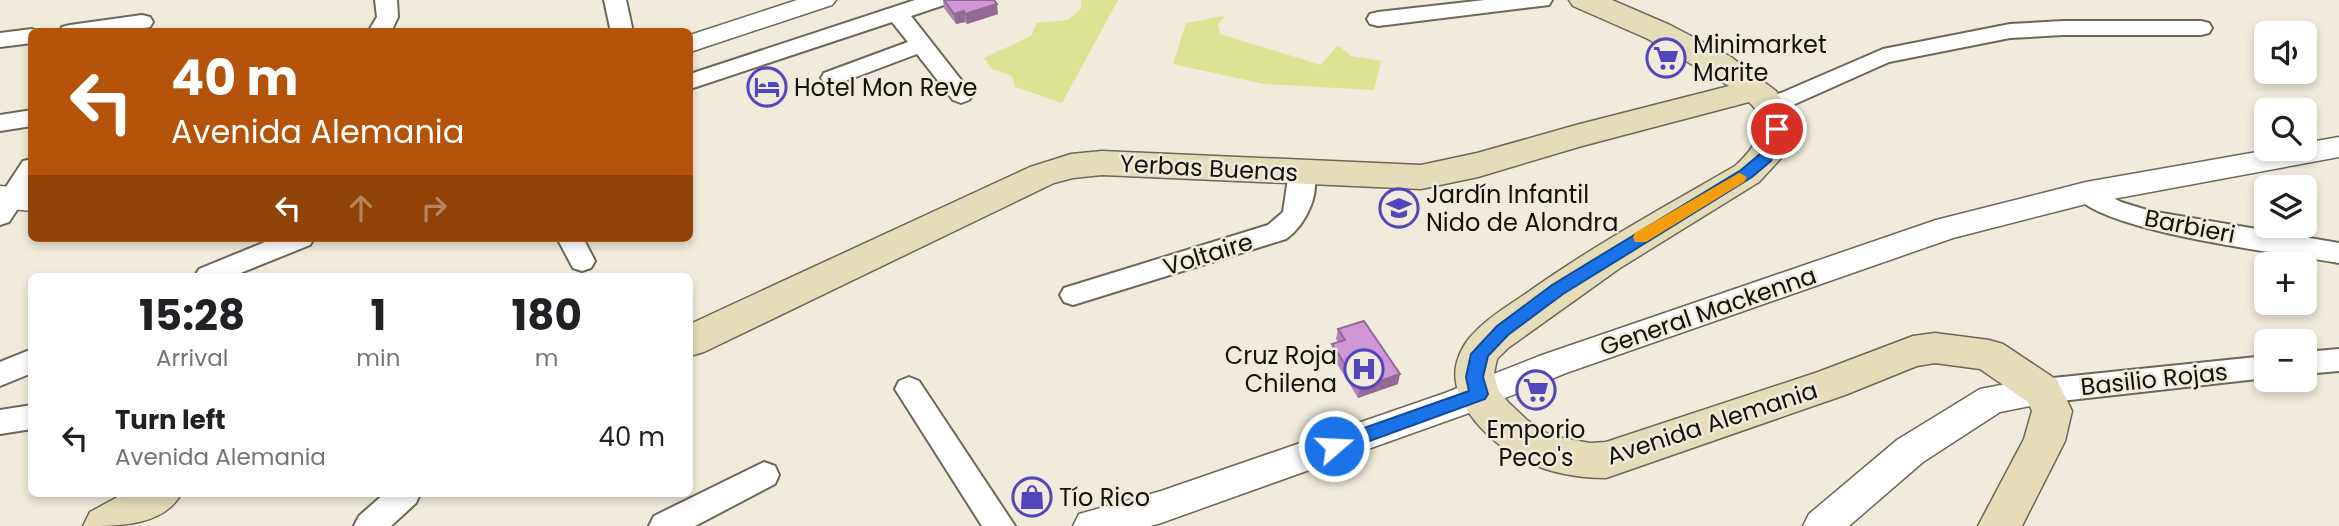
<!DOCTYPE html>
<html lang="en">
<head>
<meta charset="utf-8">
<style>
	:root { --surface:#fff; --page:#f2f2f2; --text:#202124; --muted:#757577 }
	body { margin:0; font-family:Poppins,sans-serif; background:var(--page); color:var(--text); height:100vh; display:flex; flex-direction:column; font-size:26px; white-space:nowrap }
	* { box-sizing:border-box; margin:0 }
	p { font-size:23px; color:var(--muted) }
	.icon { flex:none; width:38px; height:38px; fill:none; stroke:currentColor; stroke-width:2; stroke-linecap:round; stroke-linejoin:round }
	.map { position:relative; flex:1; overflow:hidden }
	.drawer { position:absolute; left:28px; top:273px; width:665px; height:224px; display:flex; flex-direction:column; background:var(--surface); border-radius:10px; box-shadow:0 4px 10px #0003 }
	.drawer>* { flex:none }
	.hud { position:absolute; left:28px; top:28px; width:665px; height:214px; border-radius:10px; box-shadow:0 4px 10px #0003; background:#b45309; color:#fff; overflow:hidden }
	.controls { position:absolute; left:2254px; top:21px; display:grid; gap:14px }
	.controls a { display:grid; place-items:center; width:63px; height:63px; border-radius:10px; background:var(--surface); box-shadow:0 4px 10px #0003; font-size:35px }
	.pin { position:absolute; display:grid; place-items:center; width:60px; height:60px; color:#fff; margin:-30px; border:4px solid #fff; border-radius:50%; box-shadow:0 2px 7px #0007 }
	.me { position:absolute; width:77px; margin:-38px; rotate:71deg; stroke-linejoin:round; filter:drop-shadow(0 0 5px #0008) }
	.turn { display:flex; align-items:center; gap:24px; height:147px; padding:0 28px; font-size:32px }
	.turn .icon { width:91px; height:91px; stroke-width:2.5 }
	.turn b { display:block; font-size:49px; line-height:60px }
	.lanes { display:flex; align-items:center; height:66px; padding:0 28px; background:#0003; justify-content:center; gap:35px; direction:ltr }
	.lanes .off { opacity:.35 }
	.eta { display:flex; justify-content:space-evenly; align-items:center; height:119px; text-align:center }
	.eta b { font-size:42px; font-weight:700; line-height:49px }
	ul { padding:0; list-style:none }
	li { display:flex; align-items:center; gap:21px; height:91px; padding:0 28px }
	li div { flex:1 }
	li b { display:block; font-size:26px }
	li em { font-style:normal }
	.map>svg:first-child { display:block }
	.green { fill:#dce393 }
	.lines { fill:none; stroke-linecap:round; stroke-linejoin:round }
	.minor-casing { stroke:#6c6859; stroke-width:4 }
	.tertiary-casing { stroke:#6c6859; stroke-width:3 }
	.secondary-casing { stroke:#6c6859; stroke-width:3 }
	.minor { fill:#fff; fill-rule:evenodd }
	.tertiary { fill:#fff; fill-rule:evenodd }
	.secondary { fill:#e5dcb9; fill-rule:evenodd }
	.wall { fill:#b382b7 }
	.shaded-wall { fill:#926a95 }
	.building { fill:#d097d5; stroke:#926a95; stroke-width:2 }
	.route { fill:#1a73e8; stroke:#114b97; stroke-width:2 }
	.slow { fill:#f59e0b }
	.labels { text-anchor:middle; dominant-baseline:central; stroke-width:5; stroke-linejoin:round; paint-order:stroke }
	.poi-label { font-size:24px; fill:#14120c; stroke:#f0ebda; text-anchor:start }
	.street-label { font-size:24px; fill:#14120c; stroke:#f0ebda }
</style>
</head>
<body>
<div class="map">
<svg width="2339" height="526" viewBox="0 0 2339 526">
	<rect width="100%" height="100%" fill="#f0ebda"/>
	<g class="green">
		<path d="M1081,0H1118L1062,103L1015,87L1012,76L992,69L984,58L1031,36L1037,23L1068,20L1081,9Z"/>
		<path d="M1225,16L1218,24L1220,34L1321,65L1338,45L1351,56L1381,61L1374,90L1264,84L1173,64L1186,23Z"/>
	</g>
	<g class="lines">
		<g class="minor-casing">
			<g id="minor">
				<path d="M375,0H397L398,17L391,32H368L377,17Z"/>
				<path d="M604,0H626L633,32H611Z"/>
				<path d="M915,0H947L944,5L911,16L969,90L973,95L969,100L961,103L953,100L917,54L840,83L832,85L824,83L821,78L824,73L908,42L892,22L690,89V74Z"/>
				<path d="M1485,0H1552L1549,5L1541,6L1378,26L1370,24L1367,19L1370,14L1378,12Z"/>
				<path d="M142,15L150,17L153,22L150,27L122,32H59L62,27L70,25Z"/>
				<path d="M2063,21H2201L2209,23L2212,28L2209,33L2201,35H2063L2010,38L1889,62L1795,104L1768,111L1760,108L1756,103L1760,98L1781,93L1883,49L2010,24Z"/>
				<path d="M32,29L40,32H32V43L0,47V33Z"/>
				<path d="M32,110V126L0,131V115Z"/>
				<path d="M32,159V187L9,222L0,225V196L23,161Z"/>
				<path d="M1301,163L1310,166C1324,189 1306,225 1286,239L1073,305L1064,302L1060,295L1064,288L1268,225L1283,212L1289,172L1292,166Z"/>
				<path d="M2086,184L2121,202L2150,211L2339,243V263C2290,254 2096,232 2074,193L2077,187Z"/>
				<path d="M275,238H314L310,245L233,276H195L199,269Z"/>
				<path d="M557,238H583L595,261L591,268L582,271L573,268Z"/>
				<path d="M32,349V373L0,386V362Z"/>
				<path d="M2339,349V371L2305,374V352Z"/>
				<path d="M2266,356V378L2043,403L2033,399L2029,391L2033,383L2043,379Z"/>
				<path d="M909,377L919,381L1015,526H982L895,389L899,381Z"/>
				<path d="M32,405V429L0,434V410Z"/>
				<path d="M764,462L775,466L779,475L775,484L695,526H649L654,516Z"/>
				<path d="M384,494H420L416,503L391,526H354L359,516Z"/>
			</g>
		</g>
		<g class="tertiary-casing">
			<g id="tertiary">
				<path d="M797,0H836L832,5L690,52V35Z"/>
				<path d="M2339,137V157L2086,204L1953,238L1566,373L1469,413L1161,523L1151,526H1073L1079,514L1161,491L1445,393L1542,355L1936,220L2086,182L2274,149H2305V143Z"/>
				<path d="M0,186L32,189V211L0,208Z"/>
				<path d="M2043,377L2055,381L2060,391L2055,401L2000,412L1923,462L1849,526H1803L1809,514L1897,440L1980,389Z"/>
			</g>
		</g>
		<g class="secondary-casing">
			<g id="secondary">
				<path d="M1569,0H1612L1670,25L1731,57L1776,91L1791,115L1793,133L1782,157L1759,182L1620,268L1508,348L1497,359L1494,373L1498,390L1508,402L1527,420L1551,436L1590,443L1606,442L1818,372L1913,336L1935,333L1989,340L2003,344L2057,380L2072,411L2065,441L2022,526H1978L2024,439L2032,411L2028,402L1980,369L1935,363L1917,366L1845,395L1606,478C1558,478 1515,464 1482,429C1466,412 1450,386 1457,362C1460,351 1467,339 1476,331C1491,315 1513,303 1531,290C1596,244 1666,206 1735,166C1754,149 1773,124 1749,102L1582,146L1478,177L1421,189L1102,175L1073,178L1054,183L704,352L690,356V324L1030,167L1071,154L1102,151L1421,165L1477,153L1576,125L1729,86L1648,39L1573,6Z"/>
				<path d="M123,494H181C163,526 120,526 83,526L90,512Z"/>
			</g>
		</g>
		<use href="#minor" class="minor"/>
		<use href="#tertiary" class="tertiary"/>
		<use href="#secondary" class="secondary"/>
	</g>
	<g class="wall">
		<path d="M943,0H994L998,14L967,24L965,22L956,24L944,8Z"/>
		<path d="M1338,329L1398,384L1358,398L1331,354L1332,344L1338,342L1336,339Z"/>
	</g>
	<g class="shaded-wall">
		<path d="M997,4L998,14L967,24L965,14Z"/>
		<path d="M964,11L965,22L956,24L954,14Z"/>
		<path d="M1400,374L1398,384L1358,398L1360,388Z"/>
	</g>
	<g class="building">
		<path d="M944,0H994L997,4L965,14L964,11L954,14Z"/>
		<path d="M1364,321L1400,374L1360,388L1332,344L1345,340L1338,329Z"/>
	</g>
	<path class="route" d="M1777,124L1784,129L1771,161L1752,177L1563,294L1508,335L1488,356L1483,377L1488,394L1485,399L1334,454L1327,452L1325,446L1327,441L1469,391L1466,377L1471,354L1497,326L1552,285L1741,170L1760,154L1770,129Z"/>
	<path class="slow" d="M1739,173L1744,175L1747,178L1744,182L1646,242H1635L1633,237L1635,233Z"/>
	<defs>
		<g id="supermarket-ring" transform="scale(2.0125)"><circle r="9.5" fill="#f0ebda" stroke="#5345bd" stroke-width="1.5"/><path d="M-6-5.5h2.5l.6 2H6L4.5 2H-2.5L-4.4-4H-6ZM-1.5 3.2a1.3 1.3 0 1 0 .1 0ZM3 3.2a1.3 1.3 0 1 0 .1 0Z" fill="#5345bd"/></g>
		<g id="hotel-ring" transform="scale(2.0125)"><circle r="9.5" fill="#f0ebda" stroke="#5345bd" stroke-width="1.5"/><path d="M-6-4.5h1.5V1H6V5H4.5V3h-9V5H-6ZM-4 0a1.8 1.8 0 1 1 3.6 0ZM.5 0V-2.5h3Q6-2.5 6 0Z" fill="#5345bd"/></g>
		<g id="school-ring" transform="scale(2.0125)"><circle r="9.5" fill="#f0ebda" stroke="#5345bd" stroke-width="1.5"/><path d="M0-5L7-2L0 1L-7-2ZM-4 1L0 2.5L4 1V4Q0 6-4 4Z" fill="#5345bd"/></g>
		<g id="hospital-ring" transform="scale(2.0125)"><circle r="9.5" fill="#f0ebda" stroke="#5345bd" stroke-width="1.5"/><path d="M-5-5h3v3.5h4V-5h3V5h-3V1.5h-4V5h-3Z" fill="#5345bd"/></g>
		<g id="shop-ring" transform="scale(2.0125)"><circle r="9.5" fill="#f0ebda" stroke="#5345bd" stroke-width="1.5"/><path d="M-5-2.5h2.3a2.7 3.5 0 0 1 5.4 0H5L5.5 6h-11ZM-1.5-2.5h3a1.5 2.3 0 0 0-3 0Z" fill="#5345bd"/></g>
	</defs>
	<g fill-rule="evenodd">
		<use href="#supermarket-ring" x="1666" y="58"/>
		<use href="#hotel-ring" x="767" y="87"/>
		<use href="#school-ring" x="1399" y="208"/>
		<use href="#hospital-ring" x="1364" y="369"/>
		<use href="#supermarket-ring" x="1536" y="390"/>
		<use href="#shop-ring" x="1032" y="497"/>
	</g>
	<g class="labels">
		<g class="poi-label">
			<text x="1693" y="44">Minimarket<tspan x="1693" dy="28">Marite</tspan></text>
			<text x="794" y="87">Hotel Mon Reve</text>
			<text x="1426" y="194">Jardín Infantil<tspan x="1426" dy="28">Nido de Alondra</tspan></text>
			<text x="1337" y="355" text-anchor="end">Cruz Roja<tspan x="1337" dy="28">Chilena</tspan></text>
			<text x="1536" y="429" text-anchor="middle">Emporio<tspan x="1536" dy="28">Peco's</tspan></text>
			<text x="1059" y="497">Tío Rico</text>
		</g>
		<g class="street-label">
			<text transform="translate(1209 168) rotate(3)">Yerbas Buenas</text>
			<text transform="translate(2190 226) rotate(11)">Barbieri</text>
			<text transform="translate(1208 254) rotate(-17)">Voltaire</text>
			<text transform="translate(1708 311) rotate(-19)">General Mackenna</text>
			<text transform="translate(2154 379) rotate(-6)">Basilio Rojas</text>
			<text transform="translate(1712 423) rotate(-18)">Avenida Alemania</text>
		</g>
	</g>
</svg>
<div class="controls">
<a><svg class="icon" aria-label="sound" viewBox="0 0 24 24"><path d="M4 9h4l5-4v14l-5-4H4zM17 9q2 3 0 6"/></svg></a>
<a><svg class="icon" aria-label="search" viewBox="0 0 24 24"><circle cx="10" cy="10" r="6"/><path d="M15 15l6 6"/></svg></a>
<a><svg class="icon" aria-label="layers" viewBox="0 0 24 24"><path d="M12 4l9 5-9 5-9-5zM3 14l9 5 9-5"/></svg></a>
<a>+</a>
<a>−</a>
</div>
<div class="pin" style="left:1777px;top:129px;background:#d93025"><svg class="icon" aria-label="arrive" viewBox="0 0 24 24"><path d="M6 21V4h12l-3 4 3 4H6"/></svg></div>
<svg class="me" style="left:1334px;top:446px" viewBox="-20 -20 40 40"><circle r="17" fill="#1a73e8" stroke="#fff" stroke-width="3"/><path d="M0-11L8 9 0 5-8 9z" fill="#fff"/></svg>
<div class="hud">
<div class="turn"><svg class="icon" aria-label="left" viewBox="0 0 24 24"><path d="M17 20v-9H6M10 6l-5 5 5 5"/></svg><div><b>40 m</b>Avenida Alemania</div></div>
<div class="lanes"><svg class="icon" aria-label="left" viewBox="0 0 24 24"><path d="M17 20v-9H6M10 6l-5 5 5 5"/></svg><svg class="icon off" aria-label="ahead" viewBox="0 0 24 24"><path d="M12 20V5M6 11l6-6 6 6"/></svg><svg class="icon off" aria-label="right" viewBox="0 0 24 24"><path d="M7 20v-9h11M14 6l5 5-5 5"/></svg></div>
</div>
<section class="drawer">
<div class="eta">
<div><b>15:28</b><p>Arrival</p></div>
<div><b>1</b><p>min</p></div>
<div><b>180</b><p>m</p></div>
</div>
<ul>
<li><svg class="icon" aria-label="left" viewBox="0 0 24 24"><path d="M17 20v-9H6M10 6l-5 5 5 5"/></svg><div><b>Turn left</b><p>Avenida Alemania</p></div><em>40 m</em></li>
</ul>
</section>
</div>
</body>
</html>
